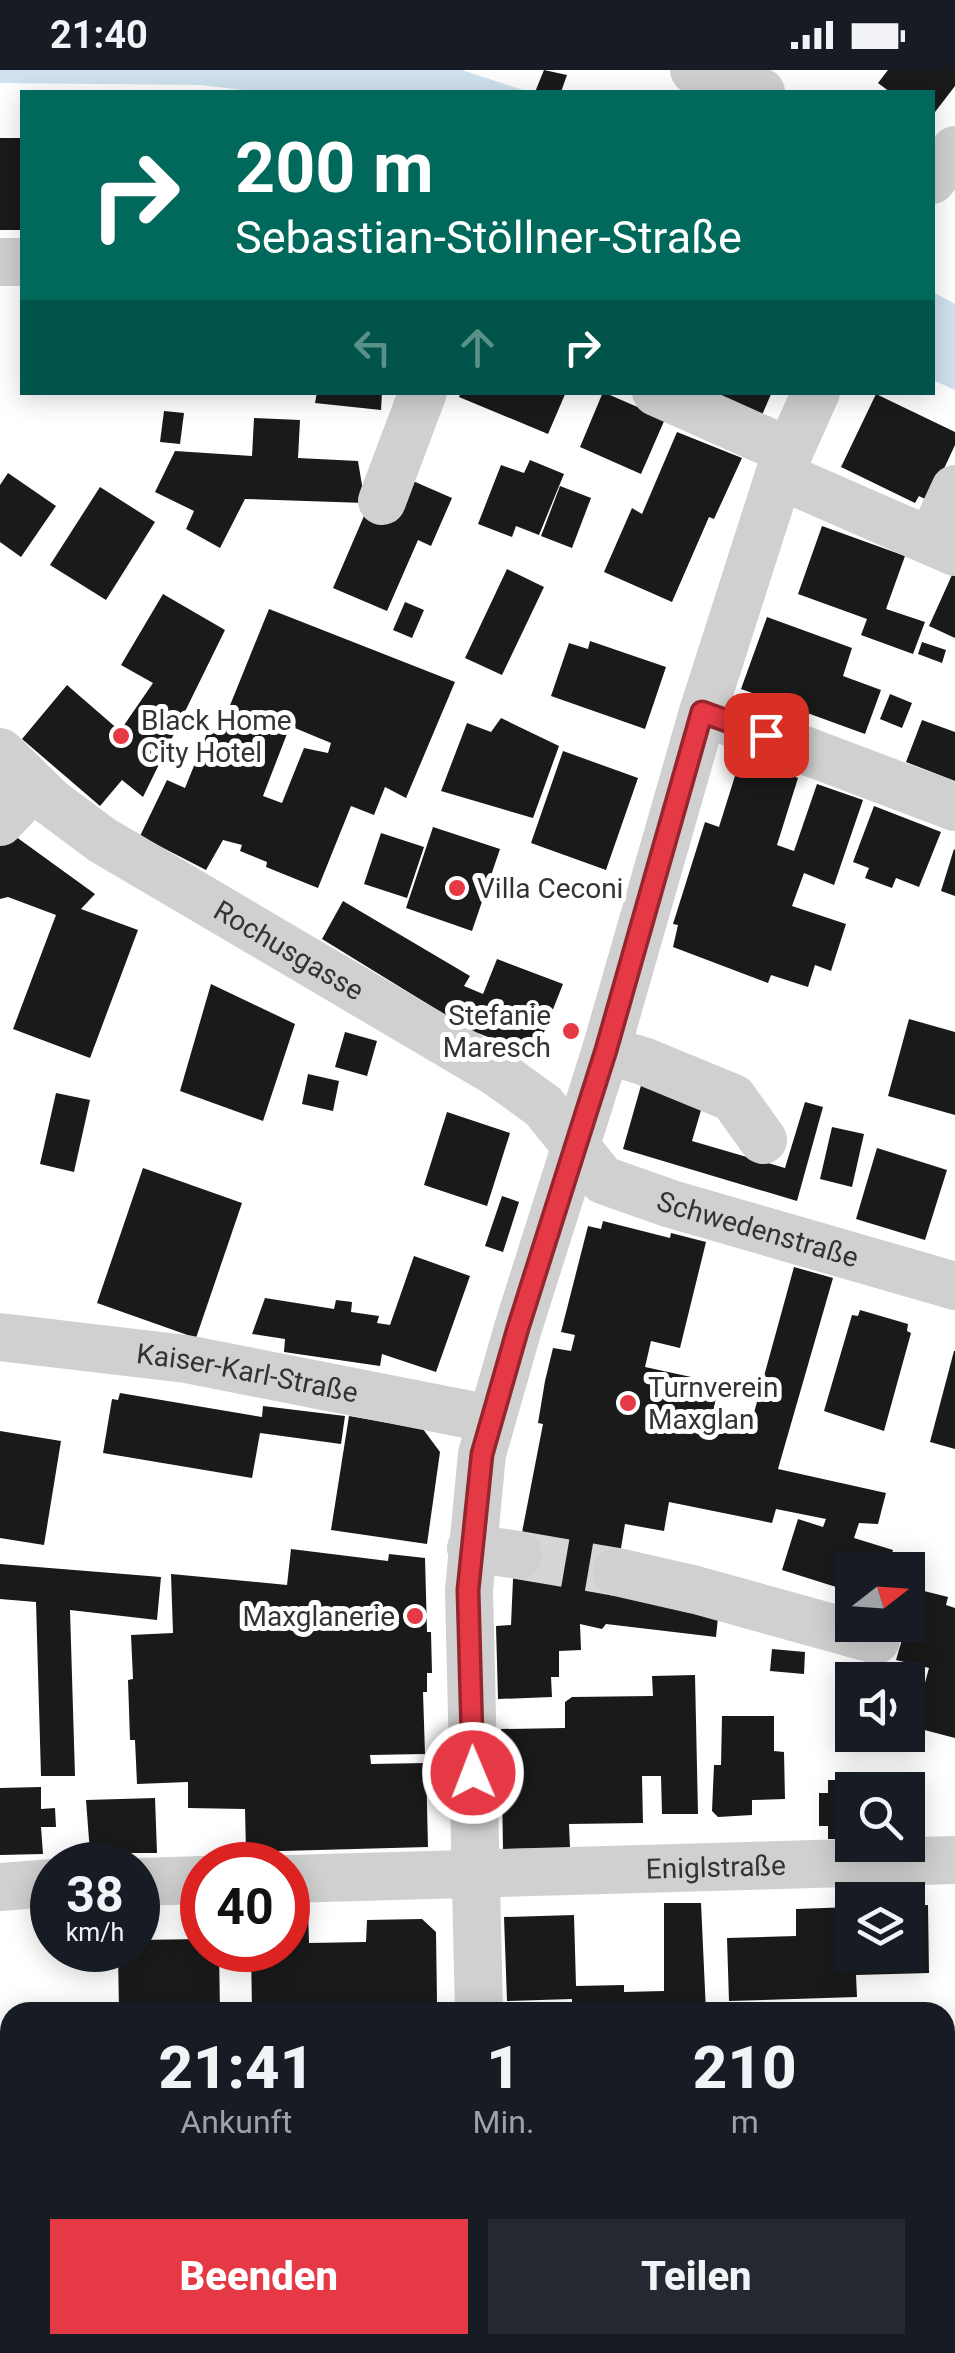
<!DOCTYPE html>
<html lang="de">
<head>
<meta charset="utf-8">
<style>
	:root { --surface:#171b24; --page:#242831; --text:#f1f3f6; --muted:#9ea1a6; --accent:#e63946 }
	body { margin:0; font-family:Roboto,sans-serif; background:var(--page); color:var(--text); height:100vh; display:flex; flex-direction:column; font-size:38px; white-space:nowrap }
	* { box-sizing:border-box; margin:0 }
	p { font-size:32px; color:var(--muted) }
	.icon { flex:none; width:55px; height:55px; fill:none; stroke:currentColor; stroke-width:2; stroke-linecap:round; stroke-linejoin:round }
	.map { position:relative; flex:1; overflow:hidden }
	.panel { position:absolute; left:0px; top:1932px; width:955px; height:352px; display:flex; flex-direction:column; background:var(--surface); border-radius:30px 30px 0 0; box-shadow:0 5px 25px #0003 }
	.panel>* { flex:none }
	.banner { position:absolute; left:20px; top:20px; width:915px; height:305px; border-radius:0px; box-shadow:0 5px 25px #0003; background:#00695c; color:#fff; overflow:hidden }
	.needle { width:65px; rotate:73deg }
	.controls { position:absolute; left:835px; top:1482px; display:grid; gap:20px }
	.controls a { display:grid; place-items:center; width:90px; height:90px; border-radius:0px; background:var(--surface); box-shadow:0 5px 25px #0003; font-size:50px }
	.speed { position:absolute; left:30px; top:1772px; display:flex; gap:20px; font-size:50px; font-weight:700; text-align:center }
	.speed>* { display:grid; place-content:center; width:130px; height:130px; border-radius:50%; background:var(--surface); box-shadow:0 5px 25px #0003; line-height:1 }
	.speed small { font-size:25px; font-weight:400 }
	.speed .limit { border:15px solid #d22; background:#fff; color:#111 }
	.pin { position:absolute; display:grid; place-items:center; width:85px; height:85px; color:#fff; margin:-42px; border-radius:20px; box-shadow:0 5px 15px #0006 }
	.me { position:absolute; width:110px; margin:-55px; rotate:359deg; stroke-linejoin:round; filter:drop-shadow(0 0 8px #0008) }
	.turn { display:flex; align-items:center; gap:35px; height:210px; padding:0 50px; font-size:45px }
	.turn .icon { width:130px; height:130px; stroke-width:2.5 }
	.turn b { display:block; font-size:70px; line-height:85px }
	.lanes { display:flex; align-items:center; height:95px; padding:0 50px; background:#0003; justify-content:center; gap:50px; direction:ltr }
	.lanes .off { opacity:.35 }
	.eta { display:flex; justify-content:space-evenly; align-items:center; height:170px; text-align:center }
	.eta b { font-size:60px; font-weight:800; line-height:70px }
	.primary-button { display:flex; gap:20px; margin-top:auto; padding:20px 50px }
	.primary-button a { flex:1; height:115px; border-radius:0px; background:var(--accent); color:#fff; font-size:40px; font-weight:800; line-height:115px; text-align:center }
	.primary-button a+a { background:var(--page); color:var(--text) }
	.status { display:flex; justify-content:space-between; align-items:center; height:70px; padding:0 50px; background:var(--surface); direction:ltr }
	.status svg { height:28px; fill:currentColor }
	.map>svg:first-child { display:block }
	.water { fill:#cfe2ee }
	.building { fill:#1a1a1a; fill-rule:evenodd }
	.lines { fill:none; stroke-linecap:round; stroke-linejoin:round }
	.minor-tunnel { stroke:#d6d6d6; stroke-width:48; stroke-dasharray:48 24; stroke-linecap:butt }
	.minor { stroke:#d0d0d0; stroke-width:48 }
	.route-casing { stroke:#96252e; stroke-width:25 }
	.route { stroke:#e63946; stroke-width:18 }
	.poi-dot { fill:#e63946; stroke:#fff; stroke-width:4 }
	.labels { text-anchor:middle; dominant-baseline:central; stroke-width:10; stroke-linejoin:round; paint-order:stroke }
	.poi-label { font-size:28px; fill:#333; stroke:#fff; text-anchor:start }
	.street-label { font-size:28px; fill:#333; stroke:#fff }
</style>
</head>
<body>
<div class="status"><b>21:40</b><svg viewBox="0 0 49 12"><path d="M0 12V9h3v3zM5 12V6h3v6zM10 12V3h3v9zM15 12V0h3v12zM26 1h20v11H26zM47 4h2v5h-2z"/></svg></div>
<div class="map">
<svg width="955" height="2283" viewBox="0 0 955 2283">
	<rect width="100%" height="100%" fill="#fff"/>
	<g class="water">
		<path d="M0,0H462L529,22H257L202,15L0,13Z"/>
		<path d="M933,222L955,234V320L933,310Z"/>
	</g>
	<g class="building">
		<path d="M544,0L567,5L561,22H535Z"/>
		<path d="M888,0H955V16L932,46V22H890L878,13Z"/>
		<rect x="0" y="68" width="22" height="92"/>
		<path d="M317,322H382L381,340L315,333Z"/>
		<path d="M461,322H566L548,364L459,327Z"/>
		<path d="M603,322L665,349L641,404L580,377Z"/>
		<path d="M711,322H772L762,345Z"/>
		<path d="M876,324L955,362V375L929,431L919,426L915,433L841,397Z"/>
		<path d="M164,341L184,343L180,374L160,372Z"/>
		<path d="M254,348L300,350L298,388L358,391L365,433L245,429L220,478L186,459L194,441L155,422L175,381L252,386Z"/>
		<path d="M677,362L742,388L714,449L709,447L672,532L604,502L632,438L642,444Z"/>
		<path d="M530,390L564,404L539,465L516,456L512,467L478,454L501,395L524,403Z"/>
		<path d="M8,403L56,436L21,487L0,472V415Z"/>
		<path d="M413,411L452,428L431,476L418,470L387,541L333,518L367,439L395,451Z"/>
		<path d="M560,416L591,428L572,478L541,466Z"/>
		<path d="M100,417L155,452L106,530L50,495Z"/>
		<path d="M822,456L905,486L886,539L925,552L913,584L861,565L867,549L798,524Z"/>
		<path d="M507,499L544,517L502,605L465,588Z"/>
		<path d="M952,505L955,506V568L929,556Z"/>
		<path d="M163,524L225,560L143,727L122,710L100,736L22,669L67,615L120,661L153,613L121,595Z"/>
		<path d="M405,532L424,540L412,568L393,560Z"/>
		<path d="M269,539L455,612L406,728L385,717L374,745L351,736L318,818L266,797L267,792L240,781L242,775L223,770L206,800L140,766L167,710L185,718L208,661L218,665ZM290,656L331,673L328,683L304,678L282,733L263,726Z"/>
		<path d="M767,547L852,578L843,606L881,620L865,664L741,619Z"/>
		<path d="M590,571L666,597L645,659L551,626L569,573L588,579Z"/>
		<path d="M922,572L946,580L942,593L918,584Z"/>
		<path d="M890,624L912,633L902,658L880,649Z"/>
		<path d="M501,648L559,676L533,748L441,721L467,653L491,662Z"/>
		<path d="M922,650L955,662V711L906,692Z"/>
		<path d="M563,681L638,708L606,800L531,773Z"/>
		<path d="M740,690L798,708L777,775L794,781L817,714L863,730L834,815L804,803L792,836L846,854L831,901L815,895L808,917L771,905L768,913L673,877L678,855L673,854L705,752L719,757Z"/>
		<path d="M874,736L941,762L919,817L896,808L892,818L865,808L869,798L853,792Z"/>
		<path d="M433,757L500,779L472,861L406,838Z"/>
		<path d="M8,761L95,824L81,839L138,860L90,988L13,959L56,845L8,827L0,829V772Z"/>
		<path d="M381,763L424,777L407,828L364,814Z"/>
		<path d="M954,779L955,780V826L941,821Z"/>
		<path d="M343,831L470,906L464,916L483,924L497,889L563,914L535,985L470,960L322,869Z"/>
		<path d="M211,914L295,954L263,1051L180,1021Z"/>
		<path d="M909,949L955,962V1045L888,1026Z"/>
		<path d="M345,962L377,971L367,1006L335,997Z"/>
		<path d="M308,1004L339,1011L333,1041L302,1034Z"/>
		<path d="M644,1005L706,1023L692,1071L785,1098L805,1032L823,1037L797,1131L623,1079Z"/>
		<path d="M56,1023L90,1030L74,1102L40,1094Z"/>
		<path d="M447,1042L510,1063L487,1136L424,1115Z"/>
		<path d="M832,1057L864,1064L852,1117L820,1109Z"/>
		<path d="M877,1078L947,1100L925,1170L856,1149Z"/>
		<path d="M143,1098L242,1133L196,1268L97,1233Z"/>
		<path d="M502,1126L519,1132L503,1182L485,1176Z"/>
		<path d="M603,1151L670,1168L671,1163L706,1172L680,1278L651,1271L645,1297L719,1313L711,1352L749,1361L794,1197L833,1208L778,1399L886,1423L878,1454L859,1453L854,1468L893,1480L887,1500H852V1522L782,1500L798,1449L823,1457L826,1449L776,1439L772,1453L669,1432L664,1461L625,1454L617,1502L719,1538L716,1567L606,1554L602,1559L580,1554L581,1580L559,1581V1607H551L552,1627L498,1629L496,1556L511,1555L513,1509L543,1354L538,1353L545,1311L553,1278L571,1281L575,1265L561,1262L588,1156L601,1159Z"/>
		<path d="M414,1186L470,1206L436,1302L382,1284L380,1296L284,1282L285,1269L252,1264L265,1228L334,1239L336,1230L352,1232L351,1242L379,1246L377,1253L390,1255Z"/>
		<path d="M860,1240L908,1254L907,1261L911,1263L884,1361L824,1341L852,1245L858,1246Z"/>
		<path d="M954,1281H955V1379L930,1372Z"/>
		<path d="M120,1323L262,1347L263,1336L345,1346L341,1374L260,1363L252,1408L103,1383L112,1329L118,1330Z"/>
		<path d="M349,1346L423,1359L440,1382L427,1474L331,1460Z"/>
		<path d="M0,1361L61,1371L44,1475L0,1468Z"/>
		<path d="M291,1479L388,1491L389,1484L425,1488L427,1562H431L432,1603H427V1622H423L425,1684L370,1685L371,1694L426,1693L428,1777L246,1782L245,1739L188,1738V1712L137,1714L135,1670H130L128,1610L133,1609L131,1565L173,1563L171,1504L287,1515Z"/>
		<path d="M0,1494L161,1507L157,1550L70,1540L75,1706H41L36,1532L0,1529Z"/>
		<path d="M916,1519L948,1527L946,1535L955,1538V1668L913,1657L929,1598L896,1590L903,1566L895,1564L897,1555H908V1541Z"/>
		<path d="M772,1579L805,1582L804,1604L770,1601Z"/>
		<path d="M695,1605L698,1744H662L661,1706H642L643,1753L569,1754L570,1778L503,1779L501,1659L565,1658V1632L572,1627L653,1626L652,1606Z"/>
		<path d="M722,1646H774V1681L784,1682L785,1729L752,1730V1745L718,1747L712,1741L714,1695H721Z"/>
		<path d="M828,1710H891V1720H852V1769H828V1756H819V1723H828Z"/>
		<path d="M41,1717V1739L55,1738L56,1757H41L43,1784L0,1785V1718Z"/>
		<path d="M155,1728L157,1783H90L86,1730Z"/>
		<path d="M664,1833H701L706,1942H572V1929L507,1931L504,1847L574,1845L576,1916L624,1915V1922L664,1921Z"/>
		<path d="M928,1835L929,1903L856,1905L857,1927L729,1931L727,1868L796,1866V1839L852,1837V1885H908V1836Z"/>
		<path d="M288,1839H308L309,1873L366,1872L367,1850L422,1849L436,1862L437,1932H406V1942H252L251,1880H288Z"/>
		<path d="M202,1869V1880H219L220,1942H119L118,1880H138V1870Z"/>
		<path d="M0,2003H10V2171L0,2172Z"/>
		<rect x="945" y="2018" width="10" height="79"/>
		<rect x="945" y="2153" width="10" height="73"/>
	</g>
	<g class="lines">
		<path class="minor-tunnel" d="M518,1485L617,1502"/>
		<g class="minor">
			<path d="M694,0L761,22"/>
			<path d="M932,110L955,80"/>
			<path d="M0,192H22"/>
			<path d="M656,322L788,381"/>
			<path d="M779,405L955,482"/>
			<path d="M382,431L423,322"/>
			<path d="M931,471L955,419"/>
			<path d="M703,642L955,737"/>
			<path id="s1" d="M0,682L51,732L102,770L496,1002L543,1036L603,1110L671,1134L955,1216"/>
			<path d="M0,752L34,716"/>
			<path d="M606,980L643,991L733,1028L763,1070"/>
			<path id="s2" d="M0,1267L186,1289L491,1349"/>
			<path d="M471,1478L518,1485"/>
			<path d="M617,1502L696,1520L876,1570"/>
			<path id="s3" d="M288,1809L955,1790"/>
			<path d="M138,1812L202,1810"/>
			<path d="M0,1817L52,1813"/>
			<path d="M479,1942L469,1520L482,1384L518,1258L606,980L703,642L779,405L816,322"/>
			<path d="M945,2257H955"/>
			<path d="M488,2275L489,2283"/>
			<path d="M0,2279L103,2275"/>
		</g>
	</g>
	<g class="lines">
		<g class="route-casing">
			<path id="route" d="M473,1703L468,1520L482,1384L518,1258L606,980L702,642L766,665"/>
		</g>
		<use href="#route" class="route"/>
	</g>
	<g class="poi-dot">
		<circle cx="121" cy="666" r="10"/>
		<circle cx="457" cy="818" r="10"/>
		<circle cx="571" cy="961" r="10"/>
		<circle cx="628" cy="1333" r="10"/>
		<circle cx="415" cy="1546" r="10"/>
	</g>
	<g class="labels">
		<g class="poi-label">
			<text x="141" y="650">Black Home<tspan x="141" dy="32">City Hotel</tspan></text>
			<text x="477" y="818">Villa Ceconi</text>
			<text x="551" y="945" text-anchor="end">Stefanie<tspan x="551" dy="32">Maresch</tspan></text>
			<text x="648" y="1317">Turnverein<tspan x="648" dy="32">Maxglan</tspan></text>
			<text x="395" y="1546" text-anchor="end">Maxglanerie</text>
		</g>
		<g class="street-label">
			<text stroke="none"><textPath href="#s1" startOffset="352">Rochusgasse</textPath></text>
			<text stroke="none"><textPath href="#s1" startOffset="908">Schwedenstraße</textPath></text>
			<text stroke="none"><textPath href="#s2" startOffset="250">Kaiser-Karl-Straße</textPath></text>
			<text stroke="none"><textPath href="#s3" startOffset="428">Eniglstraße</textPath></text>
		</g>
	</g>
</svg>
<div class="controls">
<a><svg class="needle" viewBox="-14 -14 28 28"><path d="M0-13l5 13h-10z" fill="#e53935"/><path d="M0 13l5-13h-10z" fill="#9ea1a6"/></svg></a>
<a><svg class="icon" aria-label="sound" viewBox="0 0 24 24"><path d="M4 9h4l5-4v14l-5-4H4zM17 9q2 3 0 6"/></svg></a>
<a><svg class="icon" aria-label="search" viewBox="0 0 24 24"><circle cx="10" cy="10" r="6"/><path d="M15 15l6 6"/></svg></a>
<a><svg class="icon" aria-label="layers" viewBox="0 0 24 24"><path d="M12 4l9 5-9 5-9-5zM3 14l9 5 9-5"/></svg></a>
</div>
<div class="speed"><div>38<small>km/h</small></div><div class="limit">40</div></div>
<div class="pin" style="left:766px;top:665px;background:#d93025"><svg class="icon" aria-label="arrive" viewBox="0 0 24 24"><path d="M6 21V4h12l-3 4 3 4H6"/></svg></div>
<svg class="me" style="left:473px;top:1703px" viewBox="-20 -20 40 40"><circle r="17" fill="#e63946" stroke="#fff" stroke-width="3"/><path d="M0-11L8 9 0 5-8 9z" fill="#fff"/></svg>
<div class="banner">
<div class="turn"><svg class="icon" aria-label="right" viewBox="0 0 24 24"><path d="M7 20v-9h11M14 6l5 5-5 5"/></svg><div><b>200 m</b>Sebastian-Stöllner-Straße</div></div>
<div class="lanes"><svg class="icon off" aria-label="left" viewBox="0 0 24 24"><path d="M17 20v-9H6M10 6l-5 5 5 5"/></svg><svg class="icon off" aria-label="ahead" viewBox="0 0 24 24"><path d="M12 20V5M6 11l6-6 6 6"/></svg><svg class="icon" aria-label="right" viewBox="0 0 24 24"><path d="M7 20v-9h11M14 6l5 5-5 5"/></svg></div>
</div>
<section class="panel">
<div class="eta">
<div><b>21:41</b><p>Ankunft</p></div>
<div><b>1</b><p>Min.</p></div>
<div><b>210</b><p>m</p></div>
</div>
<div class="primary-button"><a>Beenden</a><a>Teilen</a></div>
</section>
</div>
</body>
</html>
